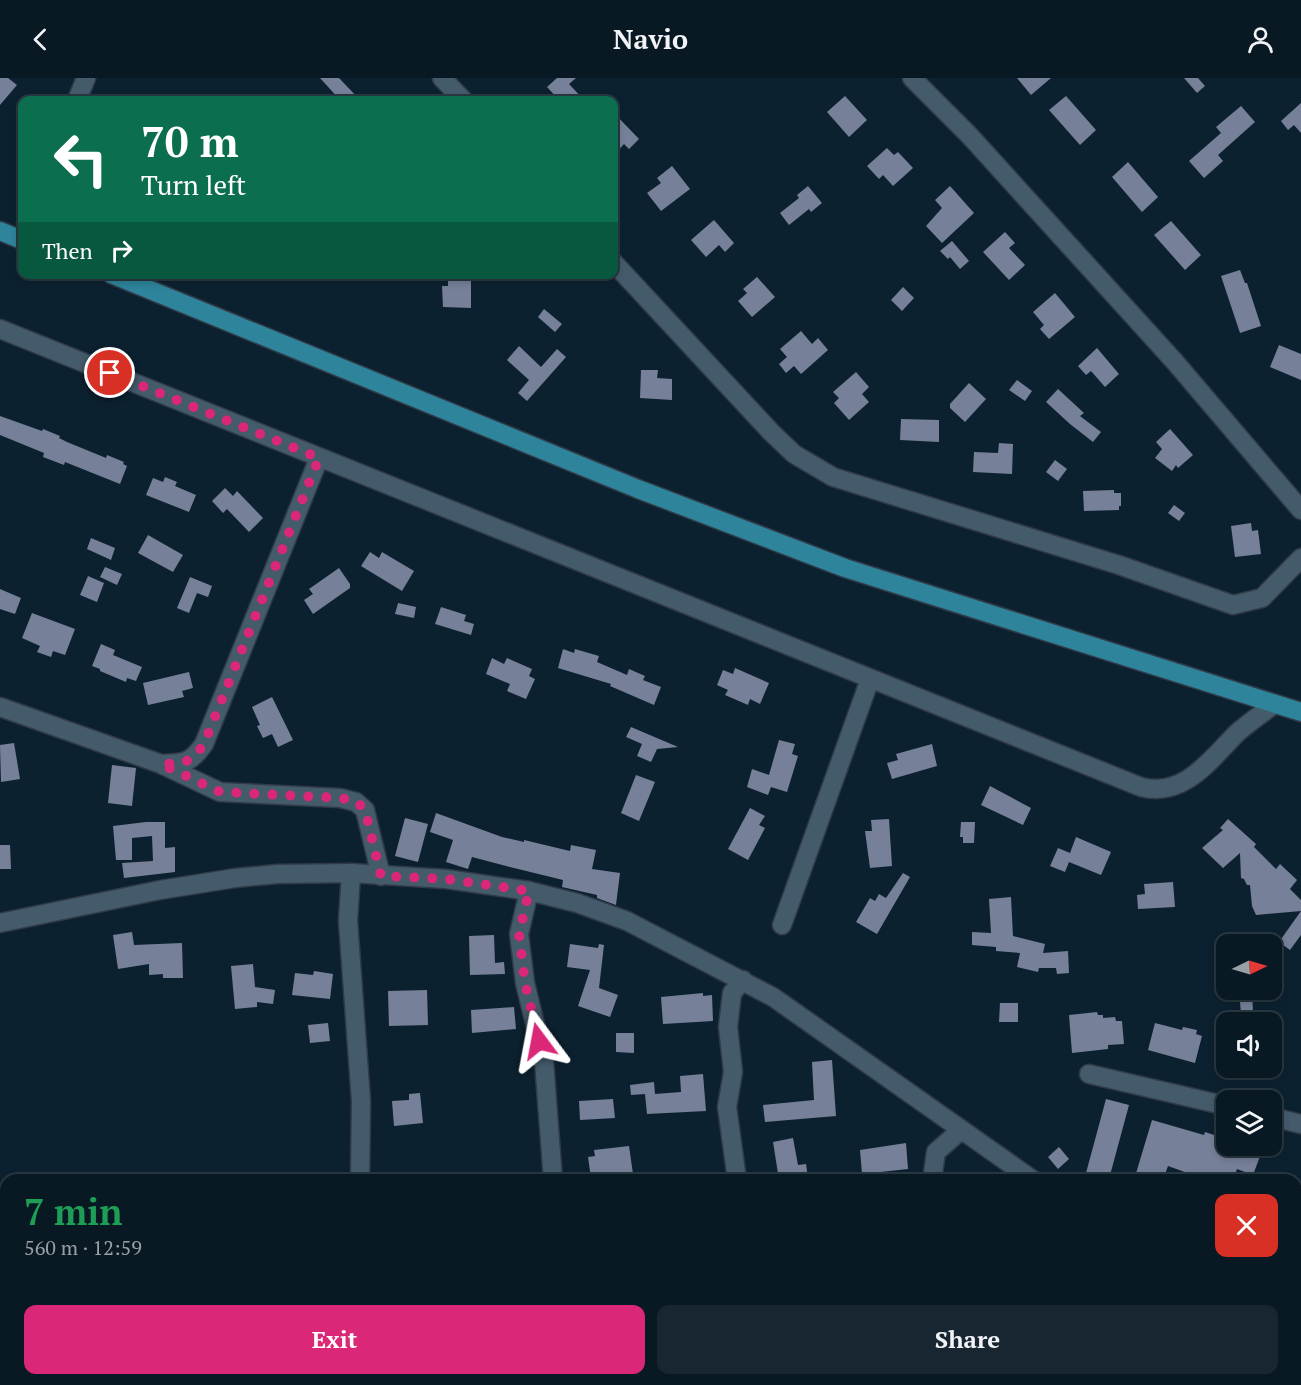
<!DOCTYPE html>
<html lang="en">
<head>
<meta charset="utf-8">
<style>
	:root { --surface:#091924; --page:#172631; --text:#f1f3f6; --muted:#99a0a6; --line:#293841; --accent:#db2777 }
	body { margin:0; font-family:"PT Serif",serif; background:var(--page); color:var(--text); height:100vh; display:flex; flex-direction:column; font-size:22px; white-space:nowrap }
	* { box-sizing:border-box; margin:0 }
	p { font-size:20px; color:var(--muted) }
	.icon { flex:none; width:33px; height:33px; fill:none; stroke:currentColor; stroke-width:2; stroke-linecap:round; stroke-linejoin:round }
	.map { position:relative; flex:1; overflow:hidden }
	.drawer { position:absolute; left:0px; top:1096px; width:1302px; height:212px; display:flex; flex-direction:column; background:var(--surface); border-radius:18px 18px 0 0; box-shadow:0 3px 9px #0003,0 0 0 2px var(--line) }
	.drawer>* { flex:none }
	.banner { position:absolute; left:18px; top:18px; width:600px; height:183px; border-radius:12px; box-shadow:0 3px 9px #0003,0 0 0 2px var(--line); background:#0b6e4f; color:#fff; overflow:hidden }
	.needle { width:39px; rotate:85deg }
	.tools { position:absolute; left:1216px; top:856px; display:grid; gap:12px }
	.tools a { display:grid; place-items:center; width:66px; height:66px; border-radius:12px; background:var(--surface); box-shadow:0 3px 9px #0003,0 0 0 2px var(--line); font-size:30px }
	.pin { position:absolute; display:grid; place-items:center; width:51px; height:51px; color:#fff; margin:-26px; border:3px solid #fff; border-radius:50%; box-shadow:0 2px 6px #0007 }
	.me { position:absolute; width:66px; margin:-33px; rotate:347deg; stroke-linejoin:round; filter:drop-shadow(0 0 4px #0008) }
	.turn { display:flex; align-items:center; gap:21px; height:126px; padding:0 24px; font-size:27px }
	.turn .icon { width:78px; height:78px; stroke-width:2.5 }
	.turn b { display:block; font-size:42px; line-height:51px }
	.then { display:flex; align-items:center; height:57px; padding:0 24px; background:#0003; gap:12px; font-size:22px }
	.round { display:grid; place-items:center; flex:none; width:63px; height:63px; border-radius:12px; background:var(--page) }
	.headline { display:flex; align-items:center; justify-content:space-between; height:102px; padding:0 24px }
	h1 { font-size:36px; font-weight:700; line-height:45px; color:#1e9e55 }
	.action { display:flex; gap:12px; margin-top:auto; padding:12px 24px }
	.action a { flex:1; height:69px; border-radius:12px; background:var(--accent); color:#fff; font-size:24px; font-weight:700; line-height:69px; text-align:center }
	.action a+a { background:var(--page); color:var(--text) }
	header { display:flex; justify-content:space-between; align-items:center; height:78px; padding:0 24px; background:var(--surface); font-size:27px; font-weight:700 }
	.map>svg:first-child { display:block }
	.building { fill:#778099 }
	.lines { fill:none; stroke-linecap:round; stroke-linejoin:round }
	.minor-casing { stroke:#303a48; stroke-width:21 }
	.major-casing { stroke:#303a48; stroke-width:21 }
	.minor { stroke:#445b6c; stroke-width:18 }
	.major { stroke:#2e849a; stroke-width:18 }
	.route { stroke:#db2777; stroke-width:10; stroke-dasharray:0 18 }
</style>
</head>
<body>
<header><svg class="icon" aria-label="back" viewBox="0 0 24 24"><path d="M15 5l-7 7 7 7"/></svg>Navio<svg class="icon" aria-label="person" viewBox="0 0 24 24"><circle cx="12" cy="8" r="4"/><path d="M4 21q1-7 8-7t8 7"/></svg></header>
<div class="map">
<svg width="1301" height="1307" viewBox="0 0 1301 1307">
	<rect width="100%" height="100%" fill="#0c2130"/>
	<g class="building">
		<path d="M0,0H8L17,7L0,27Z"/>
		<path d="M320,0H339L360,22H340Z"/>
		<path d="M557,0H576L569,6L584,22H559L547,9Z"/>
		<path d="M1017,0H1051L1031,17Z"/>
		<path d="M1184,0H1198L1205,8L1197,15Z"/>
		<path d="M845,18L867,42L849,59L827,34Z"/>
		<path d="M1066,18L1096,52L1080,67L1049,32Z"/>
		<path d="M1301,25V55L1294,47L1288,52L1281,43Z"/>
		<path d="M1241,28L1255,44L1218,77L1223,83L1204,100L1189,83L1221,55L1216,49Z"/>
		<path d="M614,35L639,61L629,71L624,66L614,77Z"/>
		<path d="M887,70L894,77L898,74L913,90L893,108L883,97L879,101L867,88Z"/>
		<path d="M1128,84L1158,119L1142,134L1112,99Z"/>
		<path d="M672,88L690,111L661,133L647,115L661,105L657,100Z"/>
		<path d="M808,108L822,125L811,134L809,131L789,147L780,135L799,120L797,117Z"/>
		<path d="M950,108L974,135L942,165L926,148L942,130L935,122Z"/>
		<path d="M714,142L734,165L725,174L719,167L706,179L691,162Z"/>
		<path d="M1171,143L1201,177L1185,192L1154,157Z"/>
		<path d="M1005,154L1015,165L1009,170L1025,187L1009,202L983,174Z"/>
		<path d="M952,163L969,183L960,191L950,179L948,181L940,173Z"/>
		<path d="M1240,192L1245,205H1247L1261,248L1240,255L1221,198Z"/>
		<path d="M448,196H471V230L443,229L442,208H448Z"/>
		<path d="M757,199L775,219L752,239L738,223L747,215L743,211Z"/>
		<path d="M903,209L914,220L902,233L891,222Z"/>
		<path d="M1055,215L1075,239L1049,261L1040,251L1044,247L1033,234Z"/>
		<path d="M544,231L562,246L555,254L538,239Z"/>
		<path d="M801,253L812,266L818,260L828,272L801,296L794,288L786,295L779,286L787,279L780,271Z"/>
		<path d="M1279,267L1301,276V302L1270,289Z"/>
		<path d="M519,268L541,289L557,271L566,279L527,323L518,315L529,302L507,282Z"/>
		<path d="M1097,270L1119,296L1105,309L1091,293L1086,297L1078,288Z"/>
		<path d="M641,292H658L657,300L672,301V322L640,320Z"/>
		<path d="M856,294L869,309L862,316L869,324L849,342L834,325L839,320L833,314Z"/>
		<path d="M1017,302L1032,313L1025,323L1009,312Z"/>
		<path d="M969,305L986,321L965,344L950,330V326Z"/>
		<path d="M1058,311L1084,335L1080,338L1101,354L1093,364L1070,346L1046,324Z"/>
		<path d="M0,338L42,353L43,351L60,358L59,360L67,364L106,380L107,377L124,384L123,386L127,388L120,406L65,384L64,387L43,379L44,375L0,357Z"/>
		<path d="M901,341L939,342V364L900,362Z"/>
		<path d="M1170,351L1193,377L1178,390L1176,387L1172,393L1155,380L1162,371L1156,364Z"/>
		<path d="M999,365L1013,366L1012,396L973,394L974,374L998,375Z"/>
		<path d="M1055,382L1067,391L1058,403L1046,394Z"/>
		<path d="M165,399L177,404L175,408L196,417L189,434L146,417L153,400L163,404Z"/>
		<path d="M225,410L233,418L237,413L263,440L249,454L227,431L223,435L212,423Z"/>
		<path d="M1114,412V415H1121V428H1119V432L1084,433L1083,413Z"/>
		<path d="M1174,427L1185,435L1179,443L1168,435Z"/>
		<path d="M1251,445L1252,453L1258,452L1261,476L1235,479L1231,448Z"/>
		<path d="M148,457L183,477L173,494L138,475Z"/>
		<path d="M91,460L115,470L111,482L87,471Z"/>
		<path d="M370,474L379,480L382,474L414,493L402,513L361,488Z"/>
		<path d="M105,489L122,496L117,507L100,499Z"/>
		<path d="M339,490L350,506V510L313,536L304,522L313,516L309,511Z"/>
		<path d="M88,498L104,505L97,524L80,517Z"/>
		<path d="M190,499L212,508L208,519L197,515L189,535L177,530Z"/>
		<path d="M0,511L21,520L15,536L0,531Z"/>
		<path d="M398,525L416,529L414,540L395,536Z"/>
		<path d="M441,529L466,537L464,543L474,546L471,557L435,546Z"/>
		<path d="M32,535L75,551L65,577L53,573L51,579L37,574L40,568L22,560Z"/>
		<path d="M101,566L115,572L113,577L142,589L136,603L127,600L126,604L100,593V591L92,588Z"/>
		<path d="M563,571L574,575L575,571L599,578L597,584L627,597L629,591L645,598L643,602L661,609L654,627L610,608L611,606L558,590Z"/>
		<path d="M492,580L504,586L507,580L532,591L529,598L535,601L526,621L507,613L510,606L486,596Z"/>
		<path d="M735,590L769,605L760,626L750,621L748,627L725,617L728,612L717,607L723,592L733,596Z"/>
		<path d="M189,594L193,610L182,613L184,619L148,627L143,605Z"/>
		<path d="M272,619L293,662L278,669L272,656L263,660L257,648L260,647L252,629Z"/>
		<path d="M631,649L678,669L657,671L651,684L637,678L642,666L626,659Z"/>
		<path d="M779,662L795,666L792,676L798,678L787,714L771,709L768,717L747,709L752,691L769,697Z"/>
		<path d="M14,665L20,701L1,704L0,667Z"/>
		<path d="M932,666L937,688L892,701L887,685L898,682L896,676Z"/>
		<path d="M112,687L136,690L132,728L108,725Z"/>
		<path d="M636,697L655,704L639,743L621,735Z"/>
		<path d="M990,708L1031,730L1023,747L981,727Z"/>
		<path d="M750,730L765,738L759,747L765,750L748,782L728,771Z"/>
		<path d="M436,735L502,759L524,764V762L570,773L571,767L596,772L592,791L620,795L616,827L597,820V817L562,809L563,802L514,790L472,779L468,791L446,784L453,762L430,754Z"/>
		<path d="M405,740L428,746L418,784L395,778Z"/>
		<path d="M889,741L892,788L870,790L865,753H872L871,742Z"/>
		<path d="M1228,741L1256,766L1254,769L1276,791L1280,786L1297,802L1290,811L1301,822V857L1290,872L1279,864L1301,833L1256,837L1252,828L1250,807H1247L1244,801L1241,800L1240,775L1223,790L1202,770L1223,752L1220,750Z"/>
		<path d="M146,744H165V770L175,769V794L124,800L122,785L153,783L152,758L132,760V782H116L113,748Z"/>
		<path d="M961,744H975L974,765H963V759H960Z"/>
		<path d="M1076,759L1111,774L1101,797L1069,784L1065,794L1050,788L1058,770L1070,775Z"/>
		<path d="M0,767H10L11,791H0Z"/>
		<path d="M903,795L910,799L877,856L856,844L870,820L875,823L879,816L886,820Z"/>
		<path d="M1173,804L1175,829L1138,831L1137,817L1145,816L1144,806Z"/>
		<path d="M1011,819L1013,858L1045,866L1043,875L1068,873L1069,895L1057,896L1056,890H1039L1038,894L1017,889L1020,875L996,873V869L972,867V854L991,855L989,821Z"/>
		<path d="M132,854L134,867L182,865L183,900H163V896L149,897V886L118,891L113,857Z"/>
		<path d="M494,857L495,885L504,884L505,896L470,897L469,858Z"/>
		<path d="M570,866L598,870L599,866L604,867L599,910L618,917L610,939L578,928L590,892L567,889Z"/>
		<path d="M253,886L255,909L275,912L273,926L257,924V929L235,931L231,888Z"/>
		<path d="M314,893L333,896L330,921L292,917L295,895L313,897Z"/>
		<path d="M427,912L428,947L389,948L388,913Z"/>
		<path d="M1239,912H1252L1253,935L1241,936Z"/>
		<path d="M703,915V918L712,917L713,943L663,946L661,919Z"/>
		<path d="M1000,925H1018V944H999Z"/>
		<path d="M514,929L516,951L472,955L471,932Z"/>
		<path d="M1097,934L1098,937H1103V940L1115,939L1116,943H1122L1124,966L1108,967V971L1072,975L1069,937Z"/>
		<path d="M328,945L330,963L310,965L308,947Z"/>
		<path d="M1155,945L1182,952L1183,949L1197,952L1196,956L1202,958L1195,985L1148,972Z"/>
		<path d="M616,955H634V975L616,974Z"/>
		<path d="M832,982L836,1038L765,1044L763,1027L814,1022L812,984Z"/>
		<path d="M703,996L706,1033L647,1036L645,1016L631,1017L630,1007L654,1004L655,1016L681,1014L680,998Z"/>
		<path d="M420,1015L423,1045L394,1048L392,1023L409,1022V1016Z"/>
		<path d="M613,1021L615,1040L580,1042L579,1023Z"/>
		<path d="M1106,1021L1129,1027L1109,1101L1086,1095Z"/>
		<path d="M1152,1042L1204,1057L1205,1054L1217,1058L1219,1054L1227,1057V1068H1247L1262,1073L1253,1097L1237,1091L1233,1102L1209,1096L1207,1102L1168,1088L1163,1102H1134Z"/>
		<path d="M793,1060L798,1087L806,1086L808,1100L779,1102L773,1064Z"/>
		<path d="M906,1065L908,1091L862,1096L860,1072Z"/>
		<path d="M629,1068L633,1096L591,1100L588,1079L595,1078L594,1072Z"/>
		<path d="M1059,1069L1069,1081L1058,1091L1048,1079Z"/>
	</g>
	<g class="lines">
		<g class="minor-casing">
			<g id="minor">
				<path d="M442,0L463,22"/>
				<path d="M912,0L969,57L1175,284L1301,432"/>
				<path d="M77,22L86,0"/>
				<path d="M614,185L771,354L794,376L833,399L1119,487L1233,527L1262,520L1301,480"/>
				<path d="M0,251L1141,709C1184,720 1210,682 1237,655C1248,645 1262,636 1274,626"/>
				<path d="M0,629L161,686C184,685 190,686 204,666L319,380"/>
				<path d="M163,687L220,714L340,720L356,724L365,732L381,798"/>
				<path d="M351,795L348,843L361,1023L360,1102"/>
				<path d="M529,813L519,856L525,905L544,983L553,1102"/>
				<path d="M0,845L160,812L235,800L277,796L351,795L446,801L529,813L577,825L627,843L773,919L1033,1102"/>
				<path d="M782,847L870,601"/>
				<path d="M1089,996L1227,1028"/>
				<path d="M1272,1039L1301,1046"/>
				<path d="M737,1102L727,1029L733,994L728,949L732,915L743,902"/>
				<path d="M932,1102L936,1074L961,1052"/>
				<path d="M1296,1300L1301,1304"/>
				<path d="M371,1302V1307"/>
				<path d="M568,1302V1307"/>
				<path d="M753,1302L754,1307"/>
				<path d="M943,1302V1307"/>
				<path d="M1141,1307V1302"/>
			</g>
		</g>
		<g class="major-casing">
			<g id="major">
				<path d="M0,153L22,162"/>
				<path d="M111,196L638,411L845,490L1301,634"/>
			</g>
		</g>
		<use href="#minor" class="minor"/>
		<use href="#major" class="major"/>
	</g>
	<g class="lines">
		<path class="route" d="M110,295L319,380L204,666C190,686 184,685 161,686L220,714L340,720L356,723L365,732L381,798L446,801L529,813L519,856L525,905L539,963"/>
	</g>
</svg>
<div class="tools">
<a><svg class="needle" viewBox="-14 -14 28 28"><path d="M0-13l5 13h-10z" fill="#e53935"/><path d="M0 13l5-13h-10z" fill="#99a0a6"/></svg></a>
<a><svg class="icon" aria-label="sound" viewBox="0 0 24 24"><path d="M4 9h4l5-4v14l-5-4H4zM17 9q2 3 0 6"/></svg></a>
<a><svg class="icon" aria-label="layers" viewBox="0 0 24 24"><path d="M12 4l9 5-9 5-9-5zM3 14l9 5 9-5"/></svg></a>
</div>
<div class="pin" style="left:110px;top:295px;background:#d93025"><svg class="icon" aria-label="arrive" viewBox="0 0 24 24"><path d="M6 21V4h12l-3 4 3 4H6"/></svg></div>
<svg class="me" style="left:539px;top:963px" viewBox="-20 -20 40 40"><path d="M0-17L14 15 0 8-14 15z" fill="#db2777" stroke="#fff" stroke-width="4"/></svg>
<div class="banner">
<div class="turn"><svg class="icon" aria-label="left" viewBox="0 0 24 24"><path d="M17 20v-9H6M10 6l-5 5 5 5"/></svg><div><b>70 m</b>Turn left</div></div>
<div class="then">Then<svg class="icon" aria-label="right" viewBox="0 0 24 24"><path d="M7 20v-9h11M14 6l5 5-5 5"/></svg></div>
</div>
<section class="drawer">
<div class="headline"><div><h1>7 min</h1><p>560 m · 12:59</p></div><a class="round" style="background:#d93025;color:#fff"><svg class="icon" aria-label="close" viewBox="0 0 24 24"><path d="M6 6l12 12M18 6L6 18"/></svg></a></div>
<div class="action"><a>Exit</a><a>Share</a></div>
</section>
</div>
</body>
</html>
